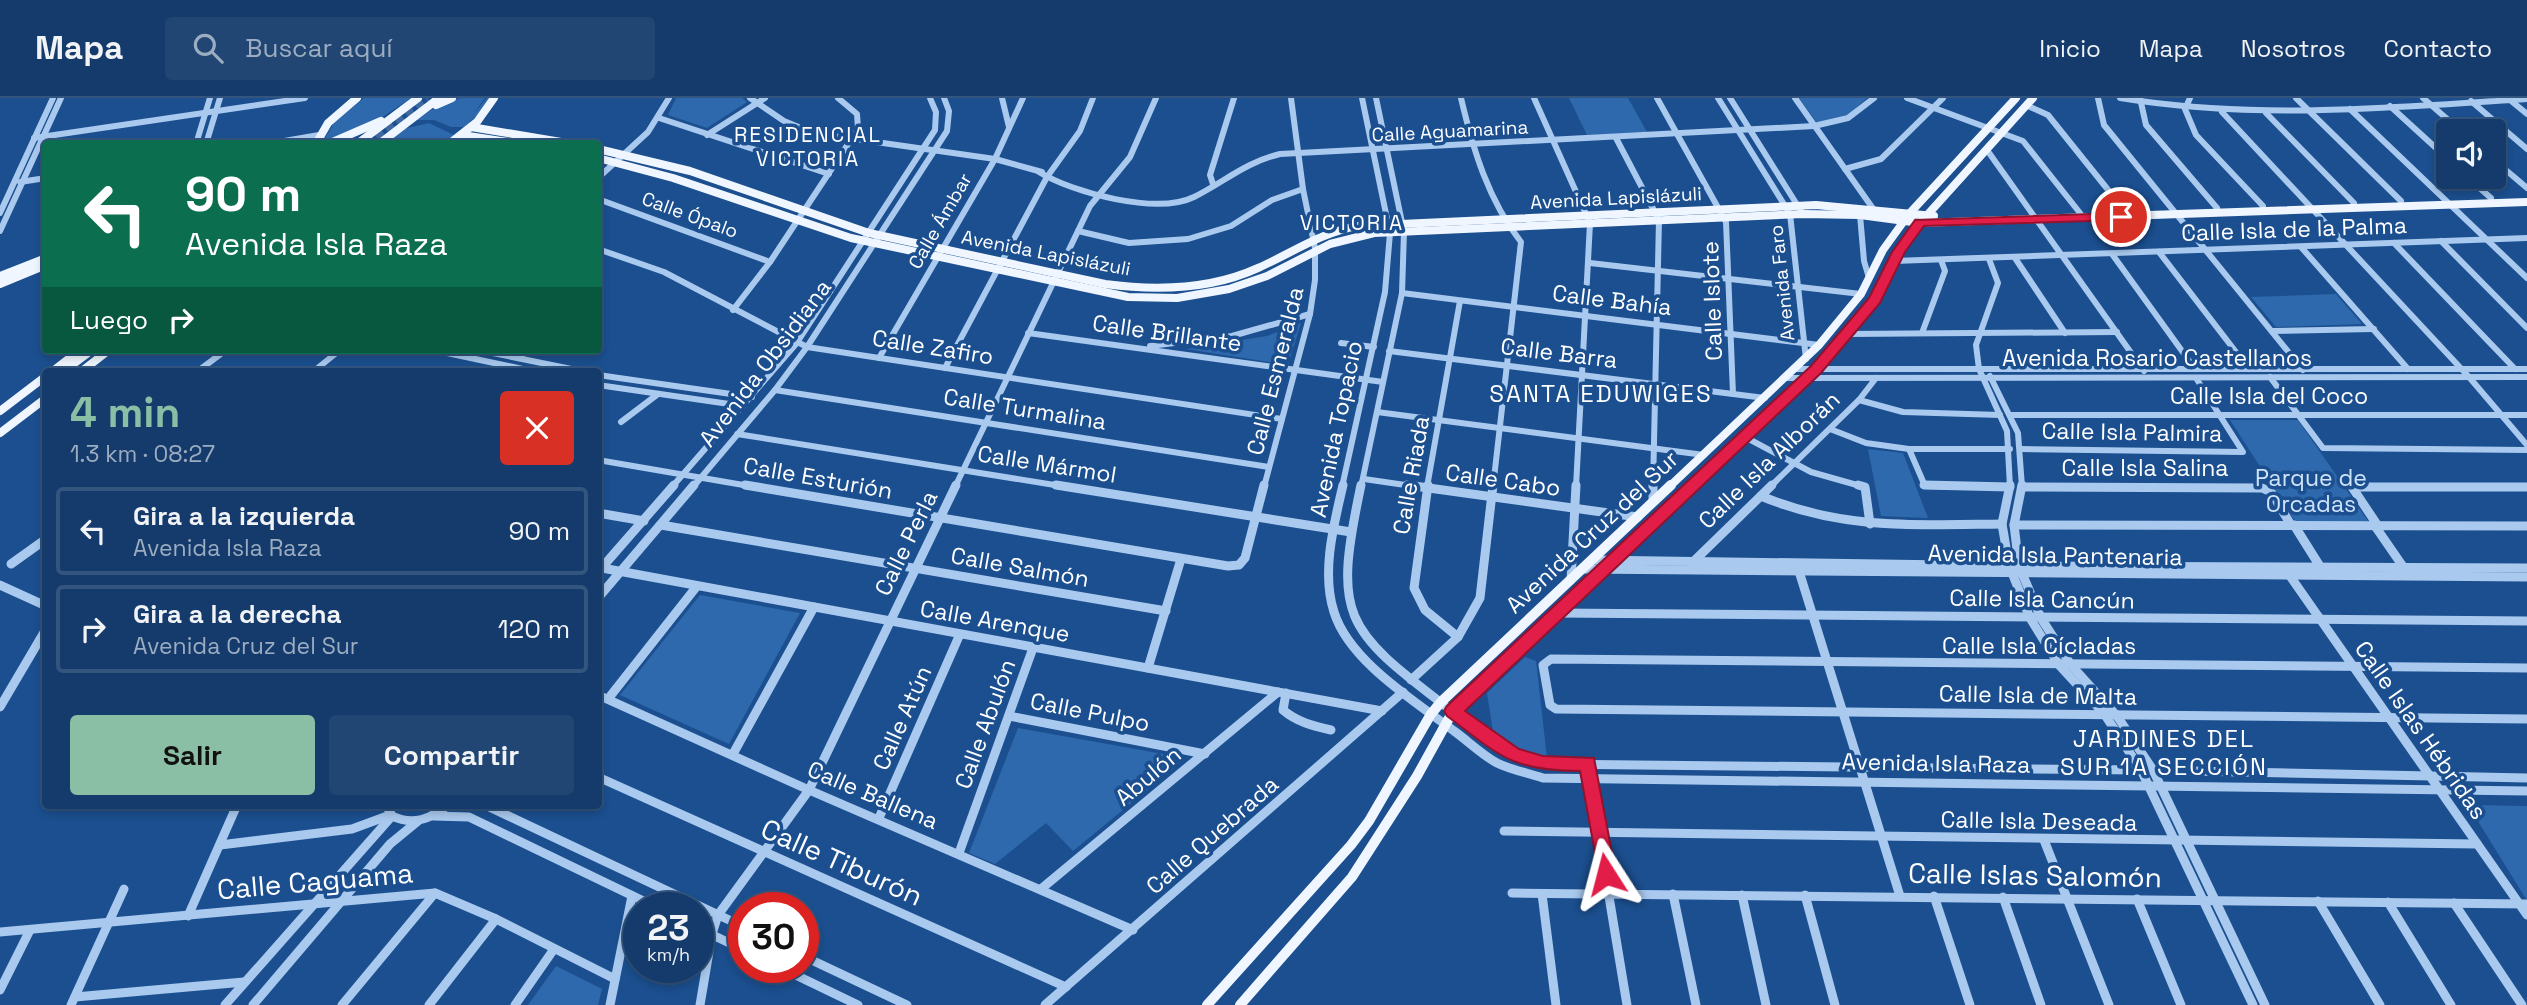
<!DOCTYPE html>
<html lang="es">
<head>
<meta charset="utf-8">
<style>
	:root { --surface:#143b6b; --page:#214673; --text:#f1f3f6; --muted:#9dadc1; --line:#33557e; --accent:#8abfa5 }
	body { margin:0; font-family:"Space Grotesk",sans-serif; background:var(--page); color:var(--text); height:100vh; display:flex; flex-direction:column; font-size:26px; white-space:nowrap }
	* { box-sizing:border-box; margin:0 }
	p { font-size:23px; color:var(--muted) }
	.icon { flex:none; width:38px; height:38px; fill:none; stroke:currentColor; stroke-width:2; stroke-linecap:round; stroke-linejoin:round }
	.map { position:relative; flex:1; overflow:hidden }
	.drawer { position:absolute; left:42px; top:270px; width:560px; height:441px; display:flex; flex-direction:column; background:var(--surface); border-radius:7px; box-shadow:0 4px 10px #0003,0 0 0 2px var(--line) }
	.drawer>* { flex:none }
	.hud { position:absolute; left:42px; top:42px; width:560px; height:214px; border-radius:7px; box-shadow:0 4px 10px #0003,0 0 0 2px var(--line); background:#0b6e4f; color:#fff; overflow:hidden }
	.tools { position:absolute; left:2436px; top:21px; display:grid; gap:14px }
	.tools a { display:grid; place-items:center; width:70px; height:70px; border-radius:7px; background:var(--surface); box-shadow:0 4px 10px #0003,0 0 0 2px var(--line); font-size:35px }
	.speed { position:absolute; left:623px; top:794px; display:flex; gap:14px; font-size:35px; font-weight:700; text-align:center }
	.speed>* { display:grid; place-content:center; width:91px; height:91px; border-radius:50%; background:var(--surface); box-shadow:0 4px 10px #0003,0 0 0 2px var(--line); line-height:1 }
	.speed small { font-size:18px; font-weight:400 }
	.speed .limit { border:10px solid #d22; background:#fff; color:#111 }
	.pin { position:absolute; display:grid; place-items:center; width:60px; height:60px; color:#fff; margin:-30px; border:4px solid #fff; border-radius:50%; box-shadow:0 2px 7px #0007 }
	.me { position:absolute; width:77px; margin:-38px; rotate:351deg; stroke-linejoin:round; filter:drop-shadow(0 0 5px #0008) }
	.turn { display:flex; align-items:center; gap:24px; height:147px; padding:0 28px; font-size:32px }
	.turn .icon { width:91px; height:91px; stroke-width:2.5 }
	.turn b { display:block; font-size:49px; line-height:60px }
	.then { display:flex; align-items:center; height:66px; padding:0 28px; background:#0003; gap:14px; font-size:26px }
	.round { display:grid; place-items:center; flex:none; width:74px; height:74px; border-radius:7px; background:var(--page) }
	.headline { display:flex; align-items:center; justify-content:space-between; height:119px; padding:0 28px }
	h1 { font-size:42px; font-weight:700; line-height:52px; color:var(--accent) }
	.action { display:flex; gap:14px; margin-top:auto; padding:14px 28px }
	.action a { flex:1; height:80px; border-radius:7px; background:var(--accent); color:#111; font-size:28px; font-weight:700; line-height:80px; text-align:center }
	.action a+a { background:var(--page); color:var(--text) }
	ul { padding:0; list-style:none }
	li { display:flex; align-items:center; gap:21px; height:88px; margin:0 14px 10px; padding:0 14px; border:4px solid var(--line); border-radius:7px }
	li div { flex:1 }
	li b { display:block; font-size:26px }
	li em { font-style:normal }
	header { display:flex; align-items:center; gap:42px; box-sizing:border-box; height:98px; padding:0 35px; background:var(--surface); border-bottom:2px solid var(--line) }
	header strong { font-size:33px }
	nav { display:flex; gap:38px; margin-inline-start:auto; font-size:24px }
	.search { width:490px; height:63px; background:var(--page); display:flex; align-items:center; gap:18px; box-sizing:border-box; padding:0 24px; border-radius:7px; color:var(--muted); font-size:26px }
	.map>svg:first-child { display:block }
	.green { fill:#2e69ad }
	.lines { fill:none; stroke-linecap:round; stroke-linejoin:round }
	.major-tunnel { stroke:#3d69a0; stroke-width:8; stroke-dasharray:8 4.5; stroke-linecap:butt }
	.minor-far1 { stroke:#a9c9ee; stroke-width:6 }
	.minor { stroke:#a9c9ee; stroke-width:9 }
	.major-far1 { stroke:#f0f6ff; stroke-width:8 }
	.major { stroke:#f0f6ff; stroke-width:10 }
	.route { fill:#e11d48; stroke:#92132f; stroke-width:2 }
	.labels { text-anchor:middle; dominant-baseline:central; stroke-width:7; stroke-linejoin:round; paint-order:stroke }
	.far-street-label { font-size:19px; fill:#fff; stroke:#1b4f8f }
	.far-neighbourhood-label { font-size:21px; letter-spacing:2px; fill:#fff; stroke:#1b4f8f }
	.street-label { font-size:23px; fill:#fff; stroke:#1b4f8f }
	.park-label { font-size:23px; fill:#cfe3fa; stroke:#1b4f8f }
	.neighbourhood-label { font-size:24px; letter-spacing:2px; fill:#fff; stroke:#1b4f8f }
	.near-street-label { font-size:28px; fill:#fff; stroke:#1b4f8f }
</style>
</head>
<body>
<header>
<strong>Mapa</strong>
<div class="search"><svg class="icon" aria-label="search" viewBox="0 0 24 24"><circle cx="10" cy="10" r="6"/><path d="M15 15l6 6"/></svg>Buscar aquí</div>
<nav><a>Inicio</a><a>Mapa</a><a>Nosotros</a><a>Contacto</a></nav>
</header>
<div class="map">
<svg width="2527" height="907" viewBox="0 0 2527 907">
	<rect width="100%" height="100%" fill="#1b4f8f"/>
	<g class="green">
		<path d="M364,0H411L378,22L322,45L334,25Z"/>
		<path d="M460,0H485L474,15L487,0H491L487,9L464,29H451L434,22H416L431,12Z"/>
		<path d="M676,0H742L747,4L707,30L668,17Z"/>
		<path d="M1569,0H1628L1647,34L1587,37Z"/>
		<path d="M1799,0H1867L1849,16L1817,25Z"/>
		<path d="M429,25L454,37L441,45L386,46L403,31Z"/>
		<path d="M2336,196L2362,226L2276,229L2251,199Z"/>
		<path d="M1301,225L1288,267L1186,251L1267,238Z"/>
		<path d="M2230,322H2298L2368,423H2295Z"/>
		<path d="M1868,351L1903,355L1928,420L1881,418Z"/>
		<path d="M700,497L800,515L729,646L620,597Z"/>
		<path d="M1525,559L1536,563L1547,660L1521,653L1493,634L1487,595Z"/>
		<path d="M1018,630L1186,660L1073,753L1046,725L995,766L969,755Z"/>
		<path d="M2468,707L2527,708V801H2526Z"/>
		<path d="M556,868L602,891L598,907H528Z"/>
	</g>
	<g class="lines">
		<path class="major-tunnel" d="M366,46L427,0"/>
		<g class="minor-far1">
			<path d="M750,0L784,23L813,35L995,61L1042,74"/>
			<path d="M1002,0L1009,29"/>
			<path d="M1461,0C1473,51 1488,102 1521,144L1493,389"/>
			<path d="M1534,0L1590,125L1576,389"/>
			<path d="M1657,0L1726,124L1733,296"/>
			<path d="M1718,0L1790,116L1806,261"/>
			<path d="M1730,0L1801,113"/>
			<path d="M1795,0L1874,112"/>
			<path d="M1907,0L2023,43L2080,115"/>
			<path d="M2098,0L2104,27L2303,272"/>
			<path d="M2120,0C2256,22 2390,10 2527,1"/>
			<path d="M2140,0L2146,27L2217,110"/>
			<path d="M2190,0L2185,11L2196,37L2263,108"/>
			<path d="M2296,0L2401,103"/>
			<path d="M2423,0L2461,33"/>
			<path d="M2510,2L2527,16"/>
			<path d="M2471,3L2527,51"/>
			<path d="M2026,7L2048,17L2125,113"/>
			<path d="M2390,8L2448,61"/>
			<path d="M2350,11L2527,180"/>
			<path d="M2222,14L2469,279L2527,347"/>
			<path d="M2266,15L2354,105"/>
			<path d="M659,20L829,76"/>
			<path d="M707,37L765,0"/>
			<path d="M34,40L305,0"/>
			<path d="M1616,40L1659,122L1653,389"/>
			<path d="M196,46L210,0"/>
			<path d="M206,46L220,0"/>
			<path d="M267,46L319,37"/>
			<path d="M1987,52L2144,273"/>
			<path d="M2494,62L2527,90"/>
			<path d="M1845,71L1881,61L1943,0"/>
			<path d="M1039,74C1073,95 1157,117 1194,99C1224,84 1246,64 1280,56L1814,28L1848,20L1874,0"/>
			<path d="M2467,79L2491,100"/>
			<path d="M598,80L648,34L669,0"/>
			<path d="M20,84L46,80"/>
			<path d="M1213,86L1210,77L1234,0"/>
			<path d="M598,101L770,164"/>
			<path d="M0,115L53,0"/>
			<path d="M1860,117L1864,163L1869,180"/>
			<path d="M0,133L61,0"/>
			<path d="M1078,133L1129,145L1188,141L1231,128L1272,102L1303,91"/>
			<path d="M2441,143L2527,230"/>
			<path d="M2394,145L2515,271"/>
			<path d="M2301,149L2408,271"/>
			<path d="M598,151L664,174L807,249L1282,321"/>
			<path d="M2159,154L2249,271"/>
			<path d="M2112,156L2195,271"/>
			<path d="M2015,160L2065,235"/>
			<path d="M1989,161L1998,185L1976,247L1979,271L2007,333L2010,389"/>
			<path d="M1894,163L2527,140"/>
			<path d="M1590,165L1861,196"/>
			<path d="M42,166L46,151"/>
			<path d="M1402,195L1819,247"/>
			<path d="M733,212L770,164L858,31L857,16L838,0"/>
			<path d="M2272,233L2374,231"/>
			<path d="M1028,235L1383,284"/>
			<path d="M1922,235L1945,173L1941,162"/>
			<path d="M1848,236L2117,234"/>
			<path d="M1341,245L1374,249"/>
			<path d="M1150,248L1232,238L1310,216"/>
			<path d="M433,252L532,273"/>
			<path d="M478,252L581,273"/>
			<path d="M1389,253L1765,300"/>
			<path d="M519,260L527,252"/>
			<path d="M879,260L995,61L1023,0"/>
			<path d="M945,270L1047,79L1080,33L1093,0"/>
			<path d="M1796,271H2527"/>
			<path d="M198,273L226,252"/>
			<path d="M314,273L340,252"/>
			<path d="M598,277L752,299"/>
			<path d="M1990,278L2018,335L2022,389"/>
			<path d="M2270,279L2323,350L2527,352"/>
			<path d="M1786,280L2527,279"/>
			<path d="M598,287L743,308"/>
			<path d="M775,292L1269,369"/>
			<path d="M1859,302L1903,314L2000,317"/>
			<path d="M1377,314L1704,357"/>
			<path d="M2010,317H2527"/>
			<path d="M621,324L658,296"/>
			<path d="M1830,331L1866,345L1909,351H2010"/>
			<path d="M737,336L1067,389"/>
			<path d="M1745,339L1811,374L1864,389"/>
			<path d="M1909,351L1925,388L1983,389"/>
			<path d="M2021,351L2243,354L2196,280"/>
			<path d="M598,362L755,389"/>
			<path d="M1364,381L1419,389"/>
			<path d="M672,389L796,246L935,32L936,14L930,0"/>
			<path d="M693,389L775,292L807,249L947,33L949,13L944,0"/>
			<path d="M955,389L1090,108L1130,59L1156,0"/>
			<path d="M1264,389L1310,216L1315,182V150L1303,91L1291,0"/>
			<path d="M1342,389L1385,194L1390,135L1362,0"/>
			<path d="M1361,389L1402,195L1404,134L1376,0"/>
			<path d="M1427,389L1460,203"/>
			<path d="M1770,389L1859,302L1876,280"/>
		</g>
		<g class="minor">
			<path d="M745,387L1228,468L1239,467L1245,460L1264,387"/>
			<path d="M1056,387L1351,434"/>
			<path d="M1343,387C1334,426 1321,474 1334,514C1349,563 1415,603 1454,633C1468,643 1482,657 1497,665C1511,672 1528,675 1543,680L2527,693"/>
			<path d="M1361,387C1333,519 1343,530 1448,610C1481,635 1501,657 1543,666L2141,672L2527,680"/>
			<path d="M1407,387L1638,419"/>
			<path d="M1428,387L1414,490L1425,512L1458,539"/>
			<path d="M1858,387L1865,389L1870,426"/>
			<path d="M1924,387L2010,389"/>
			<path d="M2010,387L2002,426L2009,467L2030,520L2059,567L2105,617L2141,672L2253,907"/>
			<path d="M2022,387L2014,427L2019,468L2041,520L2071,567L2117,618L2153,672L2265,907"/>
			<path d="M2022,389L2262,390L2271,394L2291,427"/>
			<path d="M1761,398C1841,432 1917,427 2002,426"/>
			<path d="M1653,404V387"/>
			<path d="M598,415L644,423"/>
			<path d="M661,427L1166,513"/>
			<path d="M2014,427L2527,428"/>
			<path d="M2294,427L2321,470"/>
			<path d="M2375,428L2404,470"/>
			<path d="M2378,428L2352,389H2527"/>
			<path d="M1592,462L2019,468L2527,470"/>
			<path d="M1693,464L1772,387"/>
			<path d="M11,466L46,441"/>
			<path d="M602,470L1382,613"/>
			<path d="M1798,470L1900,798"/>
			<path d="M1583,471L2527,479"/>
			<path d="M598,474L674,387"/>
			<path d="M2290,478L2527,817"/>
			<path d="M1571,482L1576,387"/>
			<path d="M0,487L46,508"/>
			<path d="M598,500L694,387"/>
			<path d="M1557,515L2527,523"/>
			<path d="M1148,570L1181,461"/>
			<path d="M2527,570L1551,561L1543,567L1550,607L1556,611L2527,621"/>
			<path d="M1411,582L1458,539L1480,500L1493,387"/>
			<path d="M1286,595L1283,612C1297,624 1313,628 1331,632"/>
			<path d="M598,597L809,692L1133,832"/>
			<path d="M608,601L697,488"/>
			<path d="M0,609L46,531"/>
			<path d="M1009,618L1205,656"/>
			<path d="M733,656L814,509"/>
			<path d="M1587,666L1627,907"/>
			<path d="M598,679L1066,889"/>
			<path d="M386,707L392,718C413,728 431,721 448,707"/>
			<path d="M485,707L744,829"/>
			<path d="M433,718L469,719L658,810"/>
			<path d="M879,720L960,536"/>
			<path d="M1504,733L2477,746"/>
			<path d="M2044,742L2109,907"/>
			<path d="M220,747L352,731L390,717"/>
			<path d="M959,755L1033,550"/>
			<path d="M1041,791L1278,594"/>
			<path d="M1512,795L2527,806"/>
			<path d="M1542,796L1556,907"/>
			<path d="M1673,796L1696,907"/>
			<path d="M1742,797L1766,907"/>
			<path d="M1805,797L1835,907"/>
			<path d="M1934,798L1970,907"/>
			<path d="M2003,799L2041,907"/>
			<path d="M2137,801L2181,907"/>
			<path d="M2318,803L2380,907"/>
			<path d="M2388,804L2451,907"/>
			<path d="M2454,805L2522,907"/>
			<path d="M188,818L237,707"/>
			<path d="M698,830L744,852"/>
			<path d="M0,834L435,795L496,821L615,881"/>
			<path d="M803,858L907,907"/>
			<path d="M781,870L858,907"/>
			<path d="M0,892L30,832"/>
			<path d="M75,899L244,884"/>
			<path d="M71,907L124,791"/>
			<path d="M225,907L392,718"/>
			<path d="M253,907L390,746L418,723"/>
			<path d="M342,907L435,795"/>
			<path d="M429,907L496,821"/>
			<path d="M515,907L554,851"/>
			<path d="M610,907L632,798"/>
			<path d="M700,907L712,836L718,817L809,692L956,387"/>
			<path d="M1045,907L1403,594"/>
		</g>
		<g class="major-far1">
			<path d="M436,7L452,0"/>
			<path d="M471,29L573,46"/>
			<path d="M462,37L522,46"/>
			<path d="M316,46L328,25L357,0"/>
			<path d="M328,46L381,23"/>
			<path d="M357,46L418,0"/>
			<path d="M379,46L439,0"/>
			<path d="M449,46L477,24L494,0"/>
			<path d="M598,51L690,73L869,135L1105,186C1157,193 1210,192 1258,170C1292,155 1320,135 1357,128L1816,107L1934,118"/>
			<path d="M598,60L673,80L851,140L1128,199L1177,200L1229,191L1267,178L1330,146L1374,135L1803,116L1860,117L1920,125L2527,104"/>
			<path d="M0,178L46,160"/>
			<path d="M0,186L46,167"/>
			<path d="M53,273L80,252"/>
			<path d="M64,273L92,252"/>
			<path d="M82,273L109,252"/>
			<path d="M0,313L46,278"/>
			<path d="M0,335L46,300"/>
			<path d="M1669,389L1819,247L1861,196L1883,152L1909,116L2016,0"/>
			<path d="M1691,389L1816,271L1875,202L1898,154L1920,125L2033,0"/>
		</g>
		<g class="major">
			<path d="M1207,907L1351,747L1369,723L1431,616L1441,604L1671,387"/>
			<path d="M1240,907L1352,779L1417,678L1453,613L1693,387"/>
		</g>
	</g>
	<path class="route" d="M2121,115L2125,117V122L1924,128L1905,154L1880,205L1821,275L1465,613L1519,651L1543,658L1594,660L1616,776L1613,782L1606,785L1600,782L1580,673C1511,673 1499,657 1447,618L1444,613L1447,608L1811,268L1869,200L1892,154L1915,122Z"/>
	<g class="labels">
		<g class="far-street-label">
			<text transform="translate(1450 33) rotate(-3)">Calle Aguamarina</text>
			<text transform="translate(1616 100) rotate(-3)">Avenida Lapislázuli</text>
			<text transform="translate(690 117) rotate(20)">Calle Ópalo</text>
			<text transform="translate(940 123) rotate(-60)">Calle Ámbar</text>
			<text transform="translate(1046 155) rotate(11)">Avenida Lapislázuli</text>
			<text transform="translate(1782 185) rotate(-96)">Avenida Faro</text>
		</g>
		<g class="far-neighbourhood-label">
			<text x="808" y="36">RESIDENCIAL<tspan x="808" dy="24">VICTORIA</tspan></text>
			<text x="1352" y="124">VICTORIA</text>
		</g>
		<g class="street-label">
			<text transform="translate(2294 131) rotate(-2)">Calle Isla de la Palma</text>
			<text transform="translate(1612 202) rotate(7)">Calle Bahía</text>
			<text transform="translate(1712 203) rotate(-92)">Calle Islote</text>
			<text transform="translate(1167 235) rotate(8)">Calle Brillante</text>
			<text transform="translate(933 249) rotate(9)">Calle Zafiro</text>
			<text transform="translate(1559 255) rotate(7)">Calle Barra</text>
			<text x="2157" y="260">Avenida Rosario Castellanos</text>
			<text transform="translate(765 265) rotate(-53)">Avenida Obsidiana</text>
			<text transform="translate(1275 273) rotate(-76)">Calle Esmeralda</text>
			<text x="2269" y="298">Calle Isla del Coco</text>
			<text transform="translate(1025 311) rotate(9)">Calle Turmalina</text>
			<text transform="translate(1336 331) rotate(-78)">Avenida Topacio</text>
			<text transform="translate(2132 334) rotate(1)">Calle Isla Palmira</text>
			<text transform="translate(1769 362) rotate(-44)">Calle Isla Alborán</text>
			<text transform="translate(1047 366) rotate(9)">Calle Mármol</text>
			<text x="2145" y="370">Calle Isla Salina</text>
			<text transform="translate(1411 377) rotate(-80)">Calle Riada</text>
			<text transform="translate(818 380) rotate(10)">Calle Esturión</text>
			<text transform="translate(1503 382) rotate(8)">Calle Cabo</text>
			<text transform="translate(1592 434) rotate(-43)">Avenida Cruz del Sur</text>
			<text transform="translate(906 445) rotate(-64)">Calle Perla</text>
			<text transform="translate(2055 457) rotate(1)">Avenida Isla Pantenaria</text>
			<text transform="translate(1020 469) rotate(10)">Calle Salmón</text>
			<text transform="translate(2042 501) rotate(1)">Calle Isla Cancún</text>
			<text transform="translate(995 523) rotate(10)">Calle Arenque</text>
			<text x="2039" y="548">Calle Isla Cícladas</text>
			<text transform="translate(2038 597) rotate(1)">Calle Isla de Malta</text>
			<text transform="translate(1090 614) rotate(11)">Calle Pulpo</text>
			<text transform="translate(902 620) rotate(-66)">Calle Atún</text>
			<text transform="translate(985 626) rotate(-70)">Calle Abulón</text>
			<text transform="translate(2421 632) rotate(55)">Calle Islas Hébridas</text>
			<text transform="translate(1936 665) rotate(1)">Avenida Isla Raza</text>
			<text transform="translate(1148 678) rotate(-40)">Abulón</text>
			<text transform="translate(873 697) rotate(23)">Calle Ballena</text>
			<text transform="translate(2039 723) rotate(1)">Calle Isla Deseada</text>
			<text transform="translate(1212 737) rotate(-41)">Calle Quebrada</text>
		</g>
		<g class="park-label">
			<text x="2311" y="380">Parque de<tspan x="2311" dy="26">Orcadas</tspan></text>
		</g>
		<g class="neighbourhood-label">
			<text x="1601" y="295">SANTA EDUWIGES</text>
			<text x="2164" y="640">JARDINES DEL<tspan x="2164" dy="28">SUR 1A SECCIÓN</tspan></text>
		</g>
		<g class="near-street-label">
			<text transform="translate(842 764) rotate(24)">Calle Tiburón</text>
			<text transform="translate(2035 777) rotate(1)">Calle Islas Salomón</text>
			<text transform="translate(315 783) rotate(-5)">Calle Caguama</text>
		</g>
	</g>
</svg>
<div class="tools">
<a><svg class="icon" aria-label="sound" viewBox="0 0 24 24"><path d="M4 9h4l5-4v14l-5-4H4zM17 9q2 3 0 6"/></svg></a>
</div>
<div class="speed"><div>23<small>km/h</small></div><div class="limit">30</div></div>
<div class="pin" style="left:2121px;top:119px;background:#d93025"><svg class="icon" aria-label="arrive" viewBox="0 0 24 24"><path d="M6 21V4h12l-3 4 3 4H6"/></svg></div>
<svg class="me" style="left:1606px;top:776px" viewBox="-20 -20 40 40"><path d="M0-17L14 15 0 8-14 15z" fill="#e11d48" stroke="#fff" stroke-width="4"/></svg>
<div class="hud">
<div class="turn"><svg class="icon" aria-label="left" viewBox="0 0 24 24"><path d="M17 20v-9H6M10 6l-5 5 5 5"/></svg><div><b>90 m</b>Avenida Isla Raza</div></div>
<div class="then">Luego<svg class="icon" aria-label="right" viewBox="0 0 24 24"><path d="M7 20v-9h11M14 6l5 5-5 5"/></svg></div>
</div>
<section class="drawer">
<div class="headline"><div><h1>4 min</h1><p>1.3 km · 08:27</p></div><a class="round" style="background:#d93025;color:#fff"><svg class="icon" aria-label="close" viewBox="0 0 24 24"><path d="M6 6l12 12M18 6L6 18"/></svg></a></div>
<ul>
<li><svg class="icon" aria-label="left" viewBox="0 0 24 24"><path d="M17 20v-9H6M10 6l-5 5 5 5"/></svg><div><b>Gira a la izquierda</b><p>Avenida Isla Raza</p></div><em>90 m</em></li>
<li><svg class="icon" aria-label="right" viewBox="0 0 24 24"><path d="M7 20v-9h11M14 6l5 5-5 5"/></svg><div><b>Gira a la derecha</b><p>Avenida Cruz del Sur</p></div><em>120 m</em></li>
</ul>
<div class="action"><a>Salir</a><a>Compartir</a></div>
</section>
</div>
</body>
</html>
